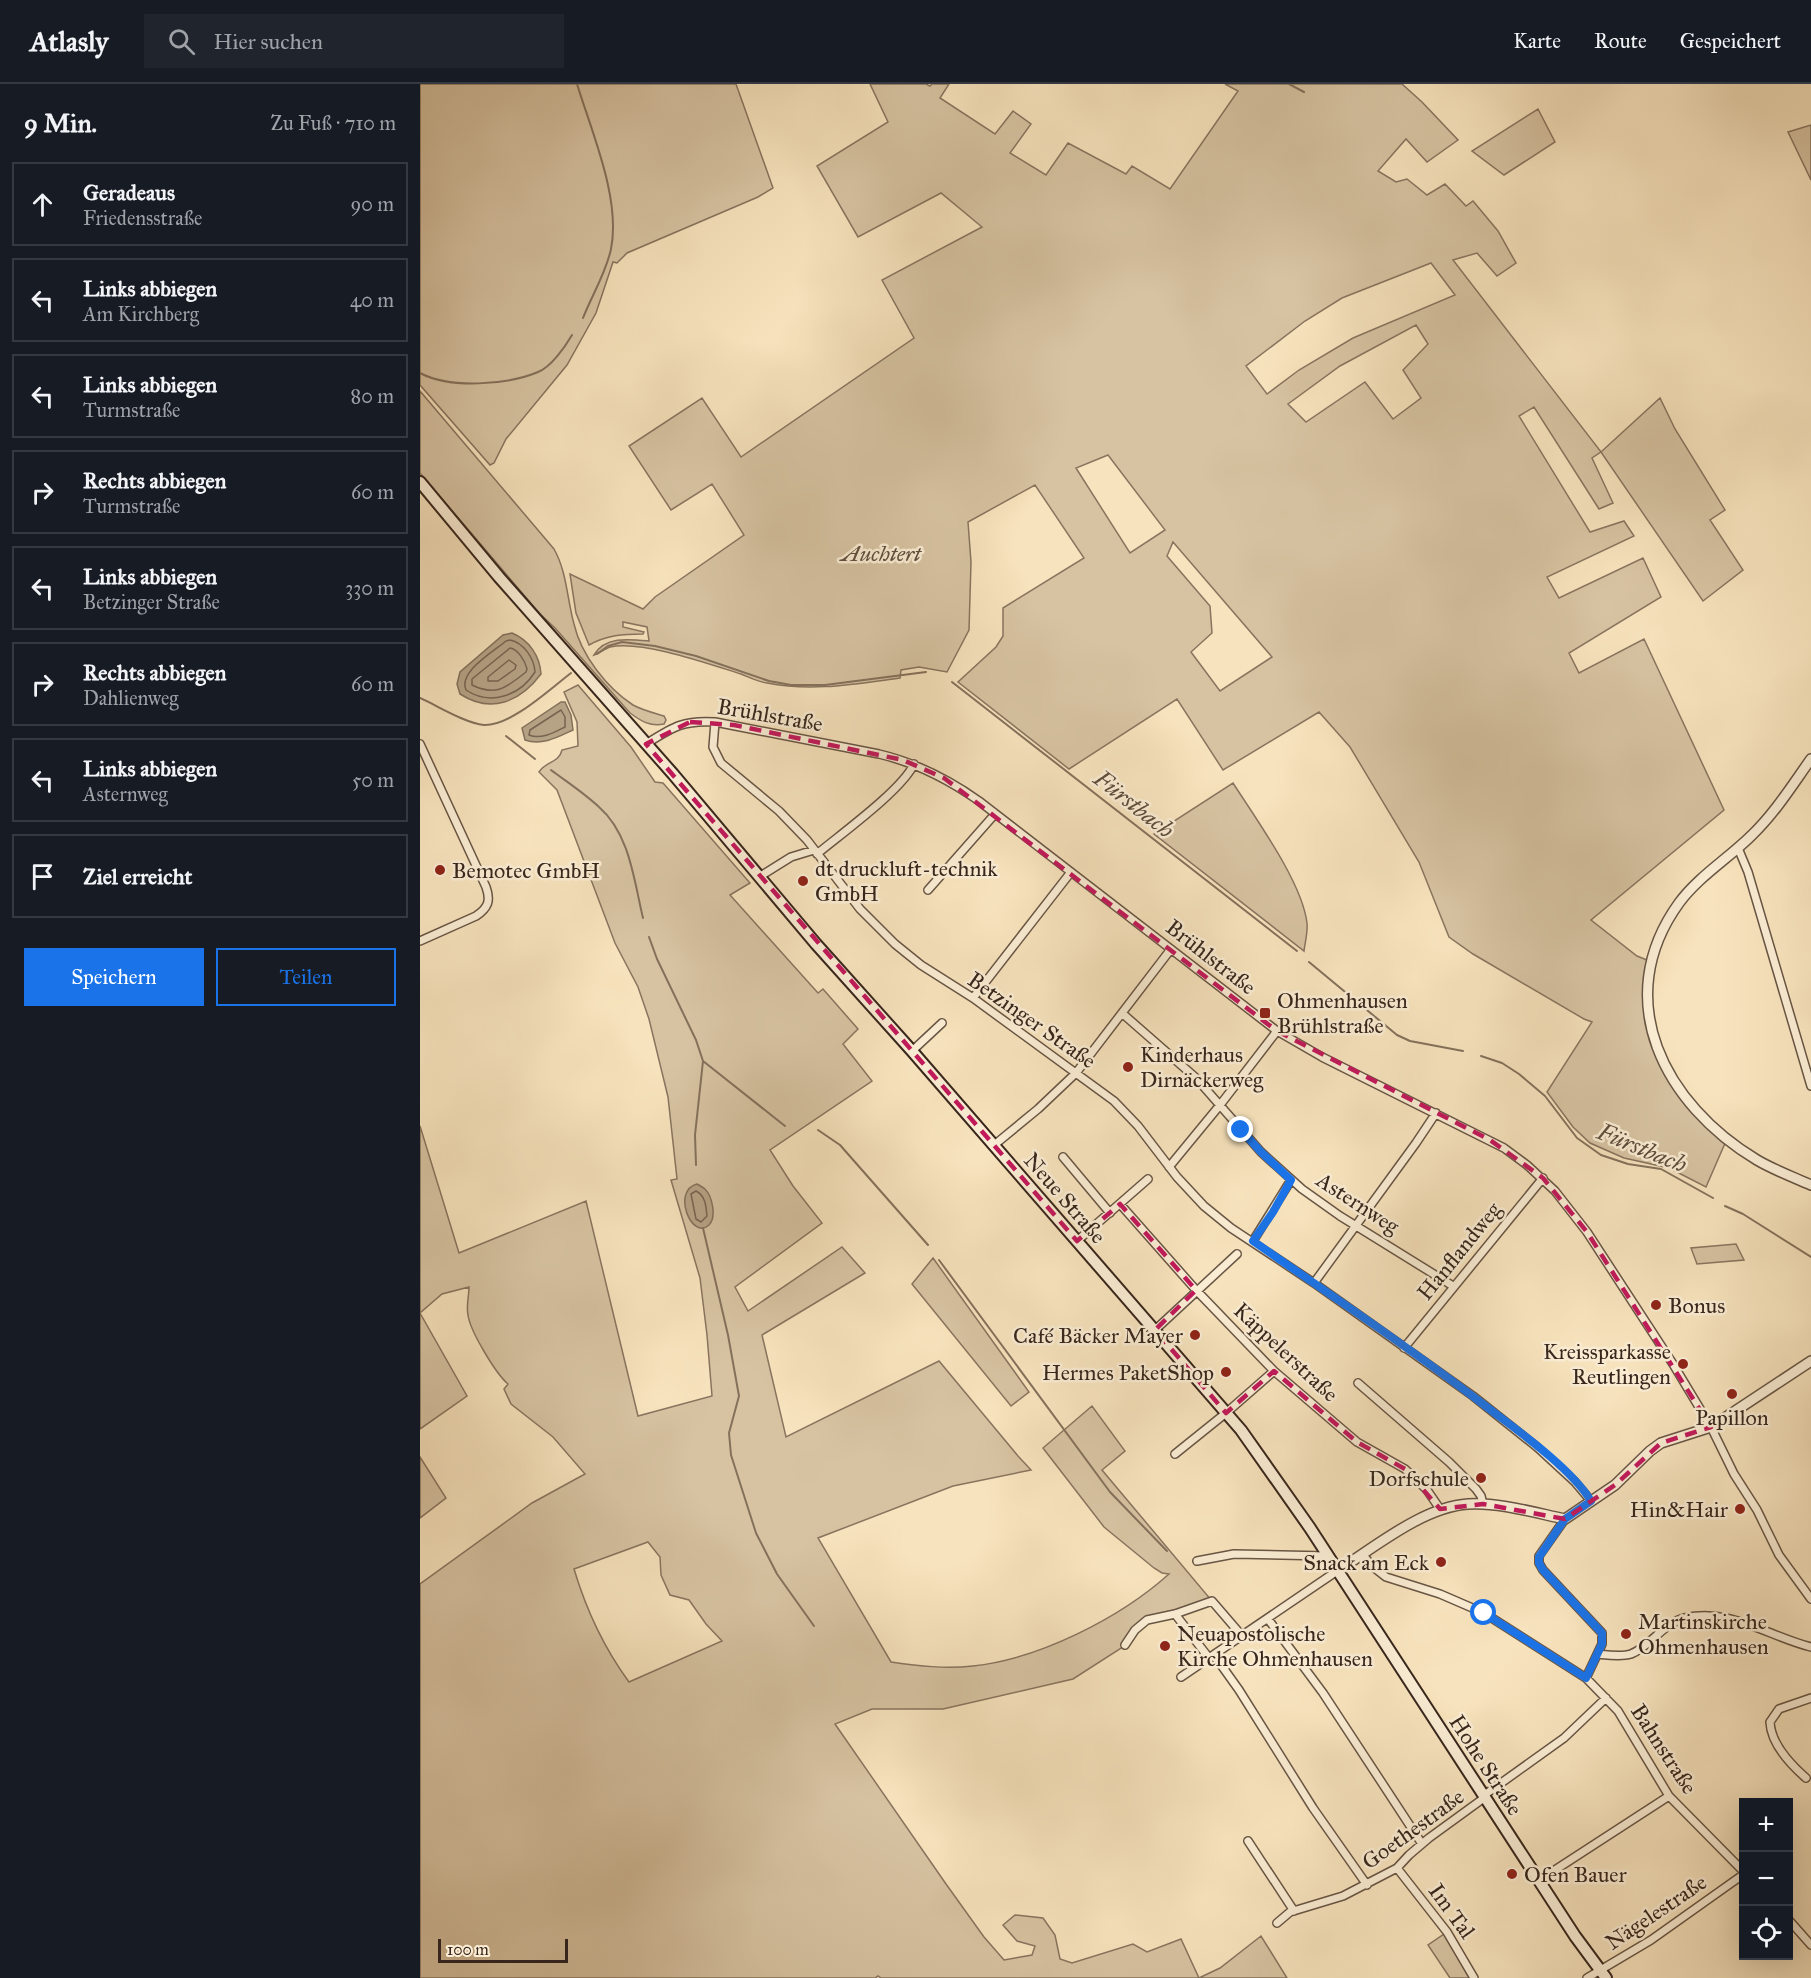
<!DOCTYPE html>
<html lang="de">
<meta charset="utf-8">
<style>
:root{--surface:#171b24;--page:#20242c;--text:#f1f3f6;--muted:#9ea1a6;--line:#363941;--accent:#1a73e8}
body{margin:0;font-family:"IM FELL Great Primer",serif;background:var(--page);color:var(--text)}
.controls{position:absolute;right:18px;bottom:18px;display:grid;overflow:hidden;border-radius:0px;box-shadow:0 6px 24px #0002}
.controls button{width:54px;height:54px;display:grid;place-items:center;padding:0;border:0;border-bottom:2px solid var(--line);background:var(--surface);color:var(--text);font:30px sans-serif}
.scale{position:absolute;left:18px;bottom:15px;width:130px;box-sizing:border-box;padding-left:6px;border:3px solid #38261c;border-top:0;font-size:16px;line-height:21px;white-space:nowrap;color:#38261c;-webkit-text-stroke:4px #faedd4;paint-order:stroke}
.stop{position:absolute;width:18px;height:18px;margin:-14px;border:4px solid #1a73e8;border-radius:50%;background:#fff}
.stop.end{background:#1a73e8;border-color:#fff;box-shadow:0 2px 6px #0008}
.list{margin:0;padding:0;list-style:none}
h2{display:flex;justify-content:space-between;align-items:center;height:78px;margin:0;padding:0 24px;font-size:26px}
h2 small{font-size:20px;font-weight:400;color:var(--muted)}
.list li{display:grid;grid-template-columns:39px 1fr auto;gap:18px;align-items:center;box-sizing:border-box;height:84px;margin:0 12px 12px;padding:0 12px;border:2px solid var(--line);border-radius:0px}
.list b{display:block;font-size:22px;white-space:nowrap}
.list p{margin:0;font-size:20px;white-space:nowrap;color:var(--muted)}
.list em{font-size:20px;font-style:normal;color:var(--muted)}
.actions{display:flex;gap:12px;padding:18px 24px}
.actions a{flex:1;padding:14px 0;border:2px solid var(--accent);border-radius:0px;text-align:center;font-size:21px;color:var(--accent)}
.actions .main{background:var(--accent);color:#fff}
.icon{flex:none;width:33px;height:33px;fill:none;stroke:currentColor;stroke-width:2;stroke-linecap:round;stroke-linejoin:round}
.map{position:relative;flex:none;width:1391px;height:1894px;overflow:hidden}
header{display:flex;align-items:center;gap:36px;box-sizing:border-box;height:84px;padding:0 30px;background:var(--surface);border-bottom:2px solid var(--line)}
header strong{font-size:28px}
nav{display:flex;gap:33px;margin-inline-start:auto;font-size:21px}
.search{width:420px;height:54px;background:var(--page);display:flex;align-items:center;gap:15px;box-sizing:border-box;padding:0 21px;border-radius:0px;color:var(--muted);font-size:22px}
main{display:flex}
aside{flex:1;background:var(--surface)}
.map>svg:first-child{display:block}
.green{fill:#d7c3a2;stroke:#88745f;stroke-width:1.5;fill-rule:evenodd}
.water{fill:#b6a386;stroke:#84715c;stroke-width:1.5}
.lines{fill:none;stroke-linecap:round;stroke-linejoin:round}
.shore{stroke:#776451;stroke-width:1.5}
.stream{stroke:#84715c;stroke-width:2}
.minor-casing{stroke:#685544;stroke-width:10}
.tertiary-casing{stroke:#685544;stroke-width:12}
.secondary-casing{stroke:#38261c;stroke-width:14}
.minor{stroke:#faedd4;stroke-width:7}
.tertiary{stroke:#faedd4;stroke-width:9}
.secondary{stroke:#faedd4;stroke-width:10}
.route{stroke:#1a73e8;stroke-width:8}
.marked{fill:none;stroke:#c2185b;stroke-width:4.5;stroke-dasharray:12 8;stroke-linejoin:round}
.poi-dot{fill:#8f2418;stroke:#faedd4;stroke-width:2}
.labels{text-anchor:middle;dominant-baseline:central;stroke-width:5;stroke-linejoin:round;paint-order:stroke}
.park-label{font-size:22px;font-style:italic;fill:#604d3e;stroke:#faedd4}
.street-label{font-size:22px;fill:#38261c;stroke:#faedd4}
.poi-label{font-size:22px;fill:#38261c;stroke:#faedd4;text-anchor:start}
.water-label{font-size:24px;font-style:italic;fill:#5e4c3c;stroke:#faedd4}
</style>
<header>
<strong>Atlasly</strong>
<div class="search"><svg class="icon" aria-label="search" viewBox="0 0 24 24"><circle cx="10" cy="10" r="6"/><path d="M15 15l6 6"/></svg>Hier suchen</div>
<nav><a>Karte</a><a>Route</a><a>Gespeichert</a></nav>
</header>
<main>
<aside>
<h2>9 Min.<small>Zu Fuß · 710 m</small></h2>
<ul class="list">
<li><svg class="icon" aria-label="ahead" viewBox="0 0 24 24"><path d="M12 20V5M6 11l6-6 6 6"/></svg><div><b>Geradeaus</b><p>Friedensstraße</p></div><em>90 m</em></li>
<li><svg class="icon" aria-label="left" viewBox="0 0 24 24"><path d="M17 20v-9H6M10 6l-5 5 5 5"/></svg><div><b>Links abbiegen</b><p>Am Kirchberg</p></div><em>40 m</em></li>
<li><svg class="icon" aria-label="left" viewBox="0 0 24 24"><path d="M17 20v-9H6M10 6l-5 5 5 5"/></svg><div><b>Links abbiegen</b><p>Turmstraße</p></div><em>80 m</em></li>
<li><svg class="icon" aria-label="right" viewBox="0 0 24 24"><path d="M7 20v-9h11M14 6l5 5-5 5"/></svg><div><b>Rechts abbiegen</b><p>Turmstraße</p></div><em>60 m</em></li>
<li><svg class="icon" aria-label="left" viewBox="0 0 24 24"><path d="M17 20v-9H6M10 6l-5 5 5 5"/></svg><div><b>Links abbiegen</b><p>Betzinger Straße</p></div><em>330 m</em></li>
<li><svg class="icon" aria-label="right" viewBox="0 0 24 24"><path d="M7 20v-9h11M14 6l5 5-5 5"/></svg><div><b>Rechts abbiegen</b><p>Dahlienweg</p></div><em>60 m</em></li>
<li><svg class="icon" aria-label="left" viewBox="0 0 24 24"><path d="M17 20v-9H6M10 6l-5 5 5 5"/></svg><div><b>Links abbiegen</b><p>Asternweg</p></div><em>50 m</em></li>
<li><svg class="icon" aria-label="arrive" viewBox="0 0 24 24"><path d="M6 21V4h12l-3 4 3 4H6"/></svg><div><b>Ziel erreicht</b></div></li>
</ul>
<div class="actions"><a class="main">Speichern</a><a>Teilen</a></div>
</aside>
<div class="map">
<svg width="1391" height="1894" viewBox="0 0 1391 1894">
<rect width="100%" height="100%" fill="#f7e3bd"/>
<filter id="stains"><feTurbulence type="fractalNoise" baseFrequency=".00333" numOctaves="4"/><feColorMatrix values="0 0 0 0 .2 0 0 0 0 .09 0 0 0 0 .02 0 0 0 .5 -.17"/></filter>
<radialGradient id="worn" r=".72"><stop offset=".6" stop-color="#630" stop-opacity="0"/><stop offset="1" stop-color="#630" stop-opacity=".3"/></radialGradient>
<!-- green -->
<path class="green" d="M 0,0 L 316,0 L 353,104 L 338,113 L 207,169 L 197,179 L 193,178 L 176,229 L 147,281 L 86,355 L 74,379 L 70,381 L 0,301 Z
M 450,0 L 506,0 L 510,2 L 512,0 L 529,0 L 520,14 L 575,50 L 593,27 L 611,40 L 590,69 L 626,91 L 648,59 L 706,90 L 712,82 L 750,105 L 818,7 L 805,0 L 982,0 L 1002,18 L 1038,56 L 1007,78 L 986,55 L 958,87 L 976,98 L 987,95 L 1007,111 L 1025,100 L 1046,122 L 1053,117 L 1078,147 L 1096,179 L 1077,192 L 1057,169 L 1033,176 L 1181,368 L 1240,314 L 1255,345 L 1305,426 L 1290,436 L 1323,486 L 1283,517 L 1181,368 L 1172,374 L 1193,419 L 1179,425 L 1114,323 L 1099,332 L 1170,448 L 1204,437 L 1214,452 L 1127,493 L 1139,514 L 1223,474 L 1241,513 L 1149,569 L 1159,589 L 1224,555 L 1304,726 L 1171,836 L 1217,872 L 1227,876 C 1212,957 1247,1007 1306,1057 L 1286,1103 L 1249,1084 L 1204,1074 L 1170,1059 L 1153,1043 L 1127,1008 L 1172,938 L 1164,935 L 1053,870 L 1029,853 L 999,778 L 930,663 L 899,628 L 803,686 L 757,615 L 649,685 L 538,598 L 576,563 L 583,552 L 583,524 L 664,474 L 615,401 L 548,438 L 551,478 L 549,546 L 527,588 L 499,583 L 481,586 L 480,594 C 435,600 392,608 347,599 C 338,598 329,593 321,590 C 289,580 222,556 190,563 C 185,565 179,569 174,571 C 185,552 209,555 229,557 L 227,543 L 203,538 L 203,543 L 224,548 L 223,550 C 203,550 187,551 169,561 L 156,529 L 150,490 L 223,525 L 235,513 L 324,451 L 292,400 L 251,426 L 209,362 L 282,314 L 321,373 L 494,254 L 462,196 L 562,143 L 521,109 L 438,153 L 397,82 L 468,38 ZM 1011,179 L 1035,211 L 933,254 L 879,286 L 847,310 L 826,282 L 885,237 L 922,214 ZM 996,241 L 1008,260 L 983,286 L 1001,314 L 973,335 L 945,298 L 886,338 L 868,320 L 920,282 ZM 688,371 L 745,446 L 710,469 L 656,384 ZM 753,458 L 852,573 L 800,607 L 771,568 L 792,549 L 790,522 L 747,472 Z
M 1118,25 L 1135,58 L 1084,91 L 1052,67 Z
M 1391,41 L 1391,96 L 1368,48 Z
M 0,307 L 134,465 C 147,488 147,515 154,540 C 161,571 187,604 213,621 C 222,626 234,629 244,632 L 246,636 L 244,640 C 230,643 221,637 210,629 L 135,544 L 120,530 L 0,389 Z
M 158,601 L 211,663 L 235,698 L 243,699 L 330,799 L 310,811 L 398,909 L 403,905 L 438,945 L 423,960 L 452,997 L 350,1066 L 373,1102 L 402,1139 L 315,1203 L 328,1227 L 422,1163 L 445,1189 L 342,1251 L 366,1353 L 519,1277 L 598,1372 L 611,1386 L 533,1402 L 398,1454 L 471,1578 C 499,1582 525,1585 553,1582 C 619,1575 700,1534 749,1490 L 742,1489 L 734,1484 L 684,1443 L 623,1364 L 672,1322 L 705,1367 L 682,1386 L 792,1517 L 727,1536 L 703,1563 L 653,1595 L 523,1625 L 452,1625 L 415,1640 L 526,1800 L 564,1853 L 584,1876 L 612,1871 L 615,1862 L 597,1857 L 583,1841 L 595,1831 L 623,1834 L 635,1851 L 640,1875 L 652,1879 L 713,1860 L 727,1868 L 761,1855 L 779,1894 L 800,1884 L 841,1852 L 867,1894 L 461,1894 L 458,1892 L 455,1894 L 0,1894 L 0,1500 L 112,1419 L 165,1390 L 133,1353 L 91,1320 L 84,1305 L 88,1300 C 76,1290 50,1247 48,1231 C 46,1222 49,1212 49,1203 L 22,1210 L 0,1229 L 47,1312 L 0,1345 L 0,1042 L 39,1169 L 166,1117 L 218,1332 L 292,1312 L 287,1251 L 280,1194 L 251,1096 L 257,1095 L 248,1013 L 229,935 L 218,903 L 195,859 L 137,706 L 119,688 C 126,677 139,679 142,666 L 158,662 L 157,638 L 144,608 ZM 228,1458 L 240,1473 L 241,1491 L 250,1511 L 269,1516 L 286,1540 L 302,1557 L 209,1598 C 184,1564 166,1525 154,1485 Z
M 813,699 C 836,735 882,798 887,839 C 888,848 885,858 884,867 L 734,750 Z
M 1316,1160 L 1324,1176 L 1277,1180 L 1271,1164 Z
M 513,1174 L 609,1308 L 591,1322 L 492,1200 Z
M 0,1373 L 26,1414 L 0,1434 Z
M 1027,1848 L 1054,1894 L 1030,1894 L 1008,1861 Z"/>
<!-- water -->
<path class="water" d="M 92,549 C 109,556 120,572 121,590 C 100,618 71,630 40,610 L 37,600 L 40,588 L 83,551 Z
M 141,618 L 145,618 L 151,631 L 153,646 C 138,653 122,662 105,656 L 102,644 Z
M 277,1100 C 277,1100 284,1104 285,1105 C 292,1112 297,1133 289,1141 C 272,1157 251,1107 277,1100 Z"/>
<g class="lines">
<!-- shore -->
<path class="shore" d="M 90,556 C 104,559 114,574 115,588 C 100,612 70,622 46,606 C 38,588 73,568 86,557 Z
M 90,564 C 98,565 105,577 107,585 L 106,588 C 87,603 76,613 52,601 L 52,595 Z
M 89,576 L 96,581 L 95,585 L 78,597 L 68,597 L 68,593 Z
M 141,626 L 145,633 L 145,643 C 135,648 121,656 109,651 L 110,646 Z
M 276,1107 C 286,1112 286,1123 287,1132 L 281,1138 L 276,1135 L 271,1110 Z"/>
<!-- stream -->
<path class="stream" d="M 157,0 C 172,49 201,115 191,165 C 186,189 172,211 163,234
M 869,0 L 884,8
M 0,289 C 30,305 87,301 118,288 C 131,283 145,263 152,251
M 177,570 L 188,562 L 202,558 L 235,562 L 276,572 L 349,597 L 371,601 L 405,601 L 506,588
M 532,598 L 877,867
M 0,614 C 18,622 45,639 64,641 C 91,642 130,605 151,589
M 86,652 L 115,675
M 131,686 C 147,698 164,709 179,723 C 210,750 214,797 223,834
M 229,853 L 237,875 L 276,956 L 283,977 L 275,1051 L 276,1081
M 889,878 L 977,951 L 990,957 L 1043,967
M 1061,972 L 1082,979 L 1099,990 L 1125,1012 L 1157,1054 L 1181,1071 L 1208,1080 L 1241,1085 L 1293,1114
M 283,977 L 365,1042
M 398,1046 L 420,1061 L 508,1161
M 1305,1122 L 1323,1130 L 1391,1173
M 283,1144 L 308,1251 L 319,1312 L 309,1349 L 311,1371 L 336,1449 L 357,1490 L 394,1542
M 519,1176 L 690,1408 L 747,1467"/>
<defs>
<path id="minor" d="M 295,638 L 293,663 L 301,679 L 359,727 L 387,756 L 440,825 L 475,860 L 501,881 L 553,914 L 694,1017 L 718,1042 L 757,1093 L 784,1122 L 811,1144 L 894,1199 L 1053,1312 L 1117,1363 L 1155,1398 L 1171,1417
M 0,660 L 66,803 C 71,817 68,824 56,832 L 0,857
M 226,660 C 253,643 263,636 295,638 L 459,670 C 497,679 528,695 559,717 L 857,947 L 902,973 L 1084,1064 L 1107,1081 L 1135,1107 L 1167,1148 L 1253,1280 L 1291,1343 L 1314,1390 L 1337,1426 L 1359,1471 L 1391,1515
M 1318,764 L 1328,788 L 1391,1002
M 397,770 C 421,750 482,706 494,680
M 339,793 L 371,773 L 394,766
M 508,806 L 575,730
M 553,914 L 651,788
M 703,930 L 776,994 L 841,1068 L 882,1105 L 920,1132 L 1033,1202
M 492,967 L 522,939
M 573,1062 L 618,1025 L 656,989 L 751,865
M 643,1073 L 690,1129
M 749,1083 L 800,1021 L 857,947
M 700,1120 L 776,1206 L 854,1287 L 937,1358 L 985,1385 L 1007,1406 L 1020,1425
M 657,1157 L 728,1095
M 833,1157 L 871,1096
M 894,1199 L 996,1059 L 1016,1029
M 735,1246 L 817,1170
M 984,1264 L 1123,1094
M 938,1299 L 1029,1378 L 1056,1405 L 1061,1412 L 1063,1420
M 755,1370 L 806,1329 L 854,1287
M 1145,1435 L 1119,1472 L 1119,1479 L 1123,1486 L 1182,1549 L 1182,1560 L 1166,1594
M 943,1471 L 952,1482 L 966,1493 L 1020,1510 L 1064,1529 L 1166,1594 L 1198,1627 L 1249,1712 L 1324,1788
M 777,1477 L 814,1470 L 907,1472
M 755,1530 L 789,1574
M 848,1535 L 903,1609 L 1002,1760
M 705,1561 L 715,1546 L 727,1536 L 755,1530 L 792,1517 L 823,1553
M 1178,1570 C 1188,1571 1201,1573 1211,1570 C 1231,1562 1243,1539 1265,1534 C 1309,1523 1350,1553 1391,1563
M 794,1571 L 819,1606 L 893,1724 L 947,1801
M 761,1593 L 917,1487
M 1386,1694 C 1370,1680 1351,1660 1350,1638 L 1359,1625 L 1391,1614
M 1063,1712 L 1144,1654 L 1186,1614
M 828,1757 L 874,1827
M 977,1784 L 1027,1848 L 1054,1894
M 1118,1797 L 1249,1712
M 1368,1835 L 1391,1861
M 857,1839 L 870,1828 L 923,1812 L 977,1784 L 989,1771 L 1009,1754 L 1064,1714
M 1167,1894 L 1231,1856 L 1324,1790"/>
<path id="tertiary" d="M 1391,675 C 1373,700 1355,729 1332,751 C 1309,774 1279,792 1259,819 C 1189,916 1245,1021 1337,1076 C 1354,1086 1373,1093 1391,1101
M 917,1487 C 955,1463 1003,1423 1048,1420 C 1078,1418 1116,1429 1145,1435 L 1195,1401 L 1230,1367 L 1241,1359 L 1291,1343 L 1391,1277"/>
<path id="secondary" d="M 0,398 L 79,493 L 253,690 L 396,860 L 492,967 L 821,1346 L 890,1444 L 1155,1852 L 1186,1894"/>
</defs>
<!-- minor casing -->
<use href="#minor" class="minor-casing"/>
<!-- tertiary casing -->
<use href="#tertiary" class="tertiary-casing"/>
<!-- secondary casing -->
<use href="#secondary" class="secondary-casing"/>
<!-- minor -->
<use href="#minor" class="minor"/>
<!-- tertiary -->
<use href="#tertiary" class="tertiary"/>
<!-- secondary -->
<use href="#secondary" class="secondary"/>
</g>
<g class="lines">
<!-- route -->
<path class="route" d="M 821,1046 L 841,1068 L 871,1096 L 853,1128 L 833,1157 C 915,1214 997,1269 1076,1330 C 1104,1351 1153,1387 1171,1417 L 1145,1435 L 1119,1473 L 1119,1479 L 1123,1486 L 1182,1549 L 1182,1560 L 1166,1594 L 1064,1529"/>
</g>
<!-- marked area -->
<path class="marked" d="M 270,638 L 314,641 L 483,676 L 524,694 L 857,947 L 1070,1056 L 1123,1094 L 1167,1148 L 1291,1343 L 1241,1359 L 1195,1401 L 1145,1435 L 1063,1420 L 1020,1425 L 985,1385 L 937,1358 L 854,1287 L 806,1329 L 735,1246 L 776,1206 L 700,1120 L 657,1157 L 226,660 Z"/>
<!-- markers -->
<g class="poi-dot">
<circle cx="20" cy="786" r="6"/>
<circle cx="383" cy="797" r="6"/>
<rect x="839" y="923" width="12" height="12" rx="3"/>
<circle cx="708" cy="983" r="6"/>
<circle cx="1236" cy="1221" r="6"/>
<circle cx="775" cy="1251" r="6"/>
<circle cx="1263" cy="1280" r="6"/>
<circle cx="806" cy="1288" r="6"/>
<circle cx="1312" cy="1310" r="6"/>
<circle cx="1061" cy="1394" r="6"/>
<circle cx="1320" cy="1425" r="6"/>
<circle cx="1021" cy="1478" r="6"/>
<circle cx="1206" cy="1550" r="6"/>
<circle cx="745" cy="1562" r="6"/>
<circle cx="1092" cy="1790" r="6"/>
</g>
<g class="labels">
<!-- park labels -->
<g class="park-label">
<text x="461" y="469">Auchtert</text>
</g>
<!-- street labels -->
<g class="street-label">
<text transform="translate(350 631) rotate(10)">Brühlstraße</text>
<text transform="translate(791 873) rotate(38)">Brühlstraße</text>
<text transform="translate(612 936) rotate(35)">Betzinger Straße</text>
<text transform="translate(645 1114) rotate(49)">Neue Straße</text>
<text transform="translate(938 1119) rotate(33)">Asternweg</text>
<text transform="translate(1039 1167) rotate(-51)">Hanflandweg</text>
<text transform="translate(866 1268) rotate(43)">Käppelerstraße</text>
<text transform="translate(1244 1665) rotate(57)">Bahnstraße</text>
<text transform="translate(1066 1681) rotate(57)">Hohe Straße</text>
<text transform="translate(993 1745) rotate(-36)">Goethestraße</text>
<text transform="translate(1032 1827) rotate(54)">Im Tal</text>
<text transform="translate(1236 1828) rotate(-34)">Nägelestraße</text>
</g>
<!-- poi labels -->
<g class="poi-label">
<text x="395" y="784">dt druckluft-technik<tspan x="395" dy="25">GmbH</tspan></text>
<text x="32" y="786">Bemotec GmbH</text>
<text x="857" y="916">Ohmenhausen<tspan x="857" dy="25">Brühlstraße</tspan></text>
<text x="720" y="970">Kinderhaus<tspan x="720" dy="25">Dirnäckerweg</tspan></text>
<text x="1248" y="1221">Bonus</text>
<text x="763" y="1251" text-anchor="end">Café Bäcker Mayer</text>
<text x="1251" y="1267" text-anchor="end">Kreissparkasse<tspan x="1251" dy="25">Reutlingen</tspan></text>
<text x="794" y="1288" text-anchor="end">Hermes PaketShop</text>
<text x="1312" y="1333" text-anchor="middle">Papillon</text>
<text x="1049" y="1394" text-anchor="end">Dorfschule</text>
<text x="1308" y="1425" text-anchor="end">Hin&amp;Hair</text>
<text x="1009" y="1478" text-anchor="end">Snack am Eck</text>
<text x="1218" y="1537">Martinskirche<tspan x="1218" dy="25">Ohmenhausen</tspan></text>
<text x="757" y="1549">Neuapostolische<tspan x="757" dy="25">Kirche Ohmenhausen</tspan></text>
<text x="1104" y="1790">Ofen Bauer</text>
</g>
<!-- water labels -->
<g class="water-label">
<text transform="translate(714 720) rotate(38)">Fürstbach</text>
<text transform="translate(1222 1064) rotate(22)">Fürstbach</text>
</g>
</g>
<rect width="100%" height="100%" filter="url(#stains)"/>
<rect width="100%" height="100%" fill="url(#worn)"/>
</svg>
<div class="controls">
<button>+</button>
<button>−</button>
<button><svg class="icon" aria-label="locate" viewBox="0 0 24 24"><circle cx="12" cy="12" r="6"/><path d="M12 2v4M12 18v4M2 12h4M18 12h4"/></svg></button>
</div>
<div class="scale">100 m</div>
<div class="stop" style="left:1064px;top:1529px"></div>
<div class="stop end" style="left:821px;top:1046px"></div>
</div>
</main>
